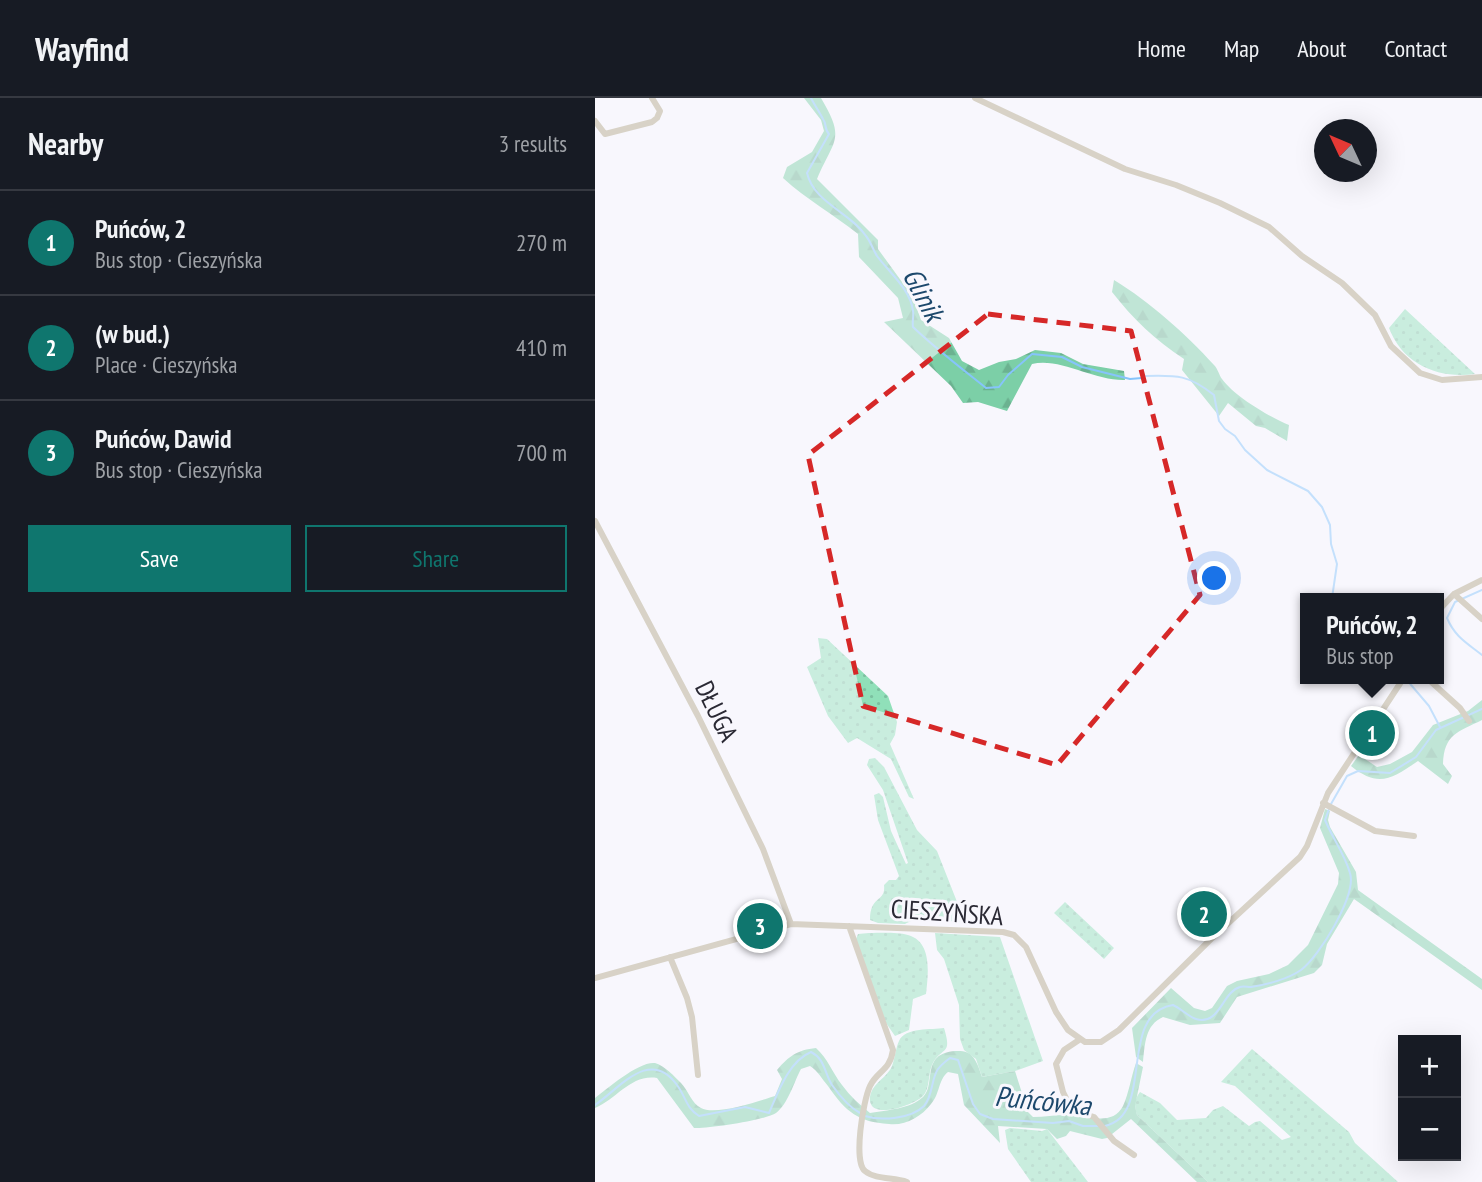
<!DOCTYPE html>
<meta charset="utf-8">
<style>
:root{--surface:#171b24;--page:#242831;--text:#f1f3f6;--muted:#9ea1a6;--line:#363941;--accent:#0f766e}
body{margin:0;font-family:"PT Sans Narrow",sans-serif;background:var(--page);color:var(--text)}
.controls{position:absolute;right:21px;bottom:21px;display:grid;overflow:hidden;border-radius:0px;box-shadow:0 7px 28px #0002}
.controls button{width:63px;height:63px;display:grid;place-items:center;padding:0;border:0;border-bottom:2px solid var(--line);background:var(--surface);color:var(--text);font:35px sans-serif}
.compass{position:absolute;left:719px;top:21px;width:63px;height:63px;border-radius:50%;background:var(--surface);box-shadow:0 7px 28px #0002;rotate:314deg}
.you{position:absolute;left:620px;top:481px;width:24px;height:24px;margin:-18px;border:5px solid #fff;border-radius:50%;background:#1a73e8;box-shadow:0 0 0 10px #1a73e833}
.badge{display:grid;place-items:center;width:46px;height:46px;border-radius:50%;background:var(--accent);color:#fff;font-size:23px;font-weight:700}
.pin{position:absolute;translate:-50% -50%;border:4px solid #fff;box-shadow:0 2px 7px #0006}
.popup{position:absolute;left:705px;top:495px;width:144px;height:91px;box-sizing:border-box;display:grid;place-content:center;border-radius:0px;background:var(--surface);filter:drop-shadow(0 2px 5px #0005);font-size:23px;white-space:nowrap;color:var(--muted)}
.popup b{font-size:26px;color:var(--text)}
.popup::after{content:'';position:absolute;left:50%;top:100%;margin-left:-14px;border:14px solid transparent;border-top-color:var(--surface)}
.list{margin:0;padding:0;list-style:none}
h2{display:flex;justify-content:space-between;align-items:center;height:91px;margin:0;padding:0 28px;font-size:30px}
h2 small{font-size:23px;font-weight:400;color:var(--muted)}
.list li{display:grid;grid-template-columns:46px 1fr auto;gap:21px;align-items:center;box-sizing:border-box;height:105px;padding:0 28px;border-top:2px solid var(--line)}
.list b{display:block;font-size:26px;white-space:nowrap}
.list p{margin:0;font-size:23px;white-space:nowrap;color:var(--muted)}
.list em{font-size:23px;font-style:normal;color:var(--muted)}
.actions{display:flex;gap:14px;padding:21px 28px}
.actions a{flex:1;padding:16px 0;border:2px solid var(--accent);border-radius:0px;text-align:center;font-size:24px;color:var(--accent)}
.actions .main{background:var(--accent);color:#fff}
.map{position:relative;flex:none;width:887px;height:1084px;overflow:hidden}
header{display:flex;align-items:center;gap:42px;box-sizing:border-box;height:98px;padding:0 35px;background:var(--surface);border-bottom:2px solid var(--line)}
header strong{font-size:33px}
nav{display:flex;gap:38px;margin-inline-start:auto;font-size:24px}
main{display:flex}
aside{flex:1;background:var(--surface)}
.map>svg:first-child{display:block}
.grass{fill:url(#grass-dots)}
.forest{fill:url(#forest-firs)}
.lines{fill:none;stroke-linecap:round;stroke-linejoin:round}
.stream{stroke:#86c4fb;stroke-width:2}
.minor{stroke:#b1a585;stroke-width:6}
.marked{fill:none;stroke:#d62828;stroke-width:5;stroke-dasharray:14 9;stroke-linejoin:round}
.labels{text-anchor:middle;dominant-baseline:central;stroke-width:6;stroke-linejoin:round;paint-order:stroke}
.street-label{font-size:26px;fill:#2a2934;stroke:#f8f7fd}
.water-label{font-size:28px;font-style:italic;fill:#1c486c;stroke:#f8f7fd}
</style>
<header>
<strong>Wayfind</strong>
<nav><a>Home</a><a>Map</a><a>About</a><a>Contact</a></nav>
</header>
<main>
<aside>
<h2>Nearby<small>3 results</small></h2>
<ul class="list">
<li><span class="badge">1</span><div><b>Puńców, 2</b><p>Bus stop · Cieszyńska</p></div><em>270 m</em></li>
<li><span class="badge">2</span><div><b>(w bud.)</b><p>Place · Cieszyńska</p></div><em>410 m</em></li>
<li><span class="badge">3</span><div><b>Puńców, Dawid</b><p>Bus stop · Cieszyńska</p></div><em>700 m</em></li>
</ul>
<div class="actions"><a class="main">Save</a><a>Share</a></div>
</aside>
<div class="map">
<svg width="887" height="1084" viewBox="0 0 887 1084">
<defs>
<pattern id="grass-dots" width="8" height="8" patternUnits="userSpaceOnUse" patternTransform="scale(1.75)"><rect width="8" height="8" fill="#90e0b9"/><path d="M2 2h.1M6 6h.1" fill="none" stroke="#7cc0a0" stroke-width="1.8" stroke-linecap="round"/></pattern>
<pattern id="forest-firs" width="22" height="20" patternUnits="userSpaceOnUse" patternTransform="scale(1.75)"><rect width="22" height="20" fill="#7ccfa7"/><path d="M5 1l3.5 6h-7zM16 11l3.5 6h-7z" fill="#6bb290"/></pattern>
</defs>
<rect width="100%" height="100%" fill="#f8f7fd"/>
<!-- grass -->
<path class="grass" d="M 810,211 L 880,276 C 844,281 808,267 794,230 Z
M 223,540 L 232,541 L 293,598 L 302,624 L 300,637 L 295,646 L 319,701 L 314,699 L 296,661 L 262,640 L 253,645 L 233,618 L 212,569 L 226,560 Z
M 280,660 L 289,669 L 322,732 L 342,753 L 368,819 L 364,824 C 348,823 324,818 310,826 L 283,825 L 275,822 C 275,796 291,805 289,787 L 294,782 L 301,782 L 304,778 L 283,722 L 279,697 L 284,695 L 288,699 L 296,733 L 311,766 L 313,765 L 288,692 L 272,667 L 274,661 Z
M 470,804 L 519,850 L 509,861 L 459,815 Z
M 274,835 C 286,835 302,834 313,837 C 338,844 333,877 331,896 L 318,901 L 314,932 L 300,938 L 291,925 L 261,841 L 263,836 Z
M 340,835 L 405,839 L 448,963 L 420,973 L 387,979 L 381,961 L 369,952 L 365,941 L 364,907 L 349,861 L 342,852 Z
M 349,930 C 358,959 346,948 337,967 C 333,976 335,991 328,998 C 320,1007 272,1024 275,999 C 277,985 292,980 297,968 C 300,960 301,949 304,943 C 310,929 337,932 349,930 Z
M 657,951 L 754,1034 L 760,1045 L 803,1084 L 613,1084 L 542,1017 C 539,1007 539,1002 545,994 L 565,1005 L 582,1022 L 611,1020 L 618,1012 L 628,1008 L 654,1028 L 660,1024 L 665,1023 L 687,1042 L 696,1039 L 640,988 L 626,984 Z
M 415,1030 L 447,1033 L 452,1031 L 493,1084 L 436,1084 L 413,1051 L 410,1032 Z"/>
<!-- forest -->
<path class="forest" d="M 209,0 L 226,0 C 251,42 239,41 222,81 L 283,142 L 283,151 L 318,199 L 326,222 L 354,240 L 367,263 L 384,272 L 404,264 L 421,261 L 440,252 L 466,255 L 488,266 L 529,273 L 530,282 C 499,283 465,259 437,266 L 412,313 L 383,304 L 368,305 L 356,288 L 289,224 L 308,220 L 303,200 L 264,159 L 263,136 C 238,116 212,102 188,80 L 192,69 L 217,54 L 229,33 L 226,22 Z
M 519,182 C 555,204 591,236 619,267 C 623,271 624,277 627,281 C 640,299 675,319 694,327 L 692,343 L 670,330 L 661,328 L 633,305 L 624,318 L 587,272 L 589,261 C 560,242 538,221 517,194 Z
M 887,602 L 887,622 C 863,634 849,636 848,666 L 857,678 L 853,686 L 823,663 C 797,681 783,690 756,668 L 764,657 L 782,669 L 795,666 L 817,654 L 838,627 L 873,613 Z
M 730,711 L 735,713 L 733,722 L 735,729 L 761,774 L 763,792 L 887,881 L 887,892 L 759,801 L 732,846 L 727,867 L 719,875 L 642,899 L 625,925 L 595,927 L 568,919 C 550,927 550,946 548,964 L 541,959 L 537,930 L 576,890 L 599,910 L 610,913 L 617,910 L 632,888 L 642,883 L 674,876 L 693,867 L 713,847 L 743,786 L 744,775 L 725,730 Z
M 221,950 C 233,961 237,974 247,987 C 255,998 265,1007 275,1015 C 292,1012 315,1011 328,999 C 342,986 324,953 364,953 C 379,952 383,967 387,979 L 420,973 L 433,1014 L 438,1019 C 449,1019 460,1017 471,1017 C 489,1016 517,1030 528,1008 C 534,995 536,979 541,965 L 548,969 L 540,1008 L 542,1017 L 613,1084 L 602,1084 L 536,1021 L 512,1040 L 507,1041 L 475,1033 L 471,1038 L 462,1041 L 452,1031 L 403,1028 L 405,1045 L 369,1007 L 363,976 L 353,974 C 343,982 345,996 336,1006 C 326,1019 310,1028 294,1026 C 263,1024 251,1014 233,988 C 227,981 223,973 215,968 L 206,971 C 199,984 193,1006 181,1015 C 171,1022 113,1031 99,1030 L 62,980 C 36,976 22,1001 0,1010 L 0,1000 C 13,990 44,963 60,965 C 69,967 80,979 86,985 C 93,992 97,1006 106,1010 C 120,1018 164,1003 180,998 L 187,981 L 182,972 C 194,958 202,952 221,950 Z"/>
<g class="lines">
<!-- stream -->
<path class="stream" d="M 216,0 C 220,8 224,13 228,21 C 232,26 229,31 234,36 L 212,75 C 219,105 255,114 271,138 C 276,144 278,152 282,158 C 293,173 316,192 318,213 C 319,218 317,223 318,229 C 341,251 366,270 391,290 L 404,289 L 413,277 L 437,256 L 467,259 L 487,269 L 535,281 L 547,280
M 551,278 C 582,277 594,277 619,297 L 624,323 L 630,331 L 640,338 L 650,352 L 672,372 L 713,393 L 727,409 L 735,427 L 736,446 L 742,466 L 737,500
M 887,492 L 860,504 L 852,520 C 860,539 872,545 887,557
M 811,581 L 834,608 L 845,629
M 736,706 L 752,678 L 763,673 L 795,675 L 821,659 L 841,632 L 887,611
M 0,1007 C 25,990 55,949 82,987 C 91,999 91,1010 104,1018 L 150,1009 L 174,1015 C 183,994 194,963 216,954 C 230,961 229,974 237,987 C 244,997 254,1009 265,1015
M 270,1018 C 286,1023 316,1021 329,1008 C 338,998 336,981 343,971 C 346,967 351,963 355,960 L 363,962 L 378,1006 L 385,1016 L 398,1021 L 458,1025 L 474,1023 L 488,1028 L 504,1028
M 510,1028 C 561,1017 521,916 578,907 C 585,910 594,919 601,921 C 625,928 627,894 645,889 C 648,888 652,889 656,889 C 671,887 693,881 706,872 C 724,859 762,797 755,775 C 750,757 737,739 730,722 L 734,711"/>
<!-- minor -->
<path class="minor" d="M 380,0 L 530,71 L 581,87 L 625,105 L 674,129 L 707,158 L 747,185 L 780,217 L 796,248 L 825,275 L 847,282 L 887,279
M 0,23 L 10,36 L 57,24 L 62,20 L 65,13 L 57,0
M 0,423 L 103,618 L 168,751 L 196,826
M 859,496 L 887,521
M 844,512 L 859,496 L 887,482
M 833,581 L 865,610 L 874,623
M 728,705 L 780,733 L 819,738
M 254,828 L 298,952 C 295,973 282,973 275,988 C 268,1003 258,1064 270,1073 C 281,1082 299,1079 312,1084
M 75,859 L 92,900 L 97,919 L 103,977
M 0,880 L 196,826 L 408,834 L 419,837 L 431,849 L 461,914 L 473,932 L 490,944 L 506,944 L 524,932 L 616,841 L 705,759 L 712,748 L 733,695 L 808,581
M 484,942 L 469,952 L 461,966 L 468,994 L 474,1006 L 480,1013 L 499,1019 L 519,1043 L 539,1057"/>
</g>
<!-- marked area -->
<path d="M0 0H887V1084H0ZM 393,216 L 536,233 L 605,497 L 462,667 L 268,608 L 213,357 Z" fill="#f8f7fd" fill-opacity=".55" fill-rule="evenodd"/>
<path class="marked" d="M 393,216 L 536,233 L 605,497 L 462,667 L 268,608 L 213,357 Z"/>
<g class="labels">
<!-- street labels -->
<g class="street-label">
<text transform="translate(122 613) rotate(64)">DŁUGA</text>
<text transform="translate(352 814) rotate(4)">CIESZYŃSKA</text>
</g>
<!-- water labels -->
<g class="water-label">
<text transform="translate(329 196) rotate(62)">Glinik</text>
<text transform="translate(448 1002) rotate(6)">Puńcówka</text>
</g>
</g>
</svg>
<div class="controls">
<button>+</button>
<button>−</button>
</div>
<svg class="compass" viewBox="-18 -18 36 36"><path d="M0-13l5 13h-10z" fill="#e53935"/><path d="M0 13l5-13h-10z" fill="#9ea1a6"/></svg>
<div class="you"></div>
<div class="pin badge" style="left:777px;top:635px">1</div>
<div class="popup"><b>Puńców, 2</b>Bus stop</div>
<div class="pin badge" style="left:609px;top:816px">2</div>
<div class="pin badge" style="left:165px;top:828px">3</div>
</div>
</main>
